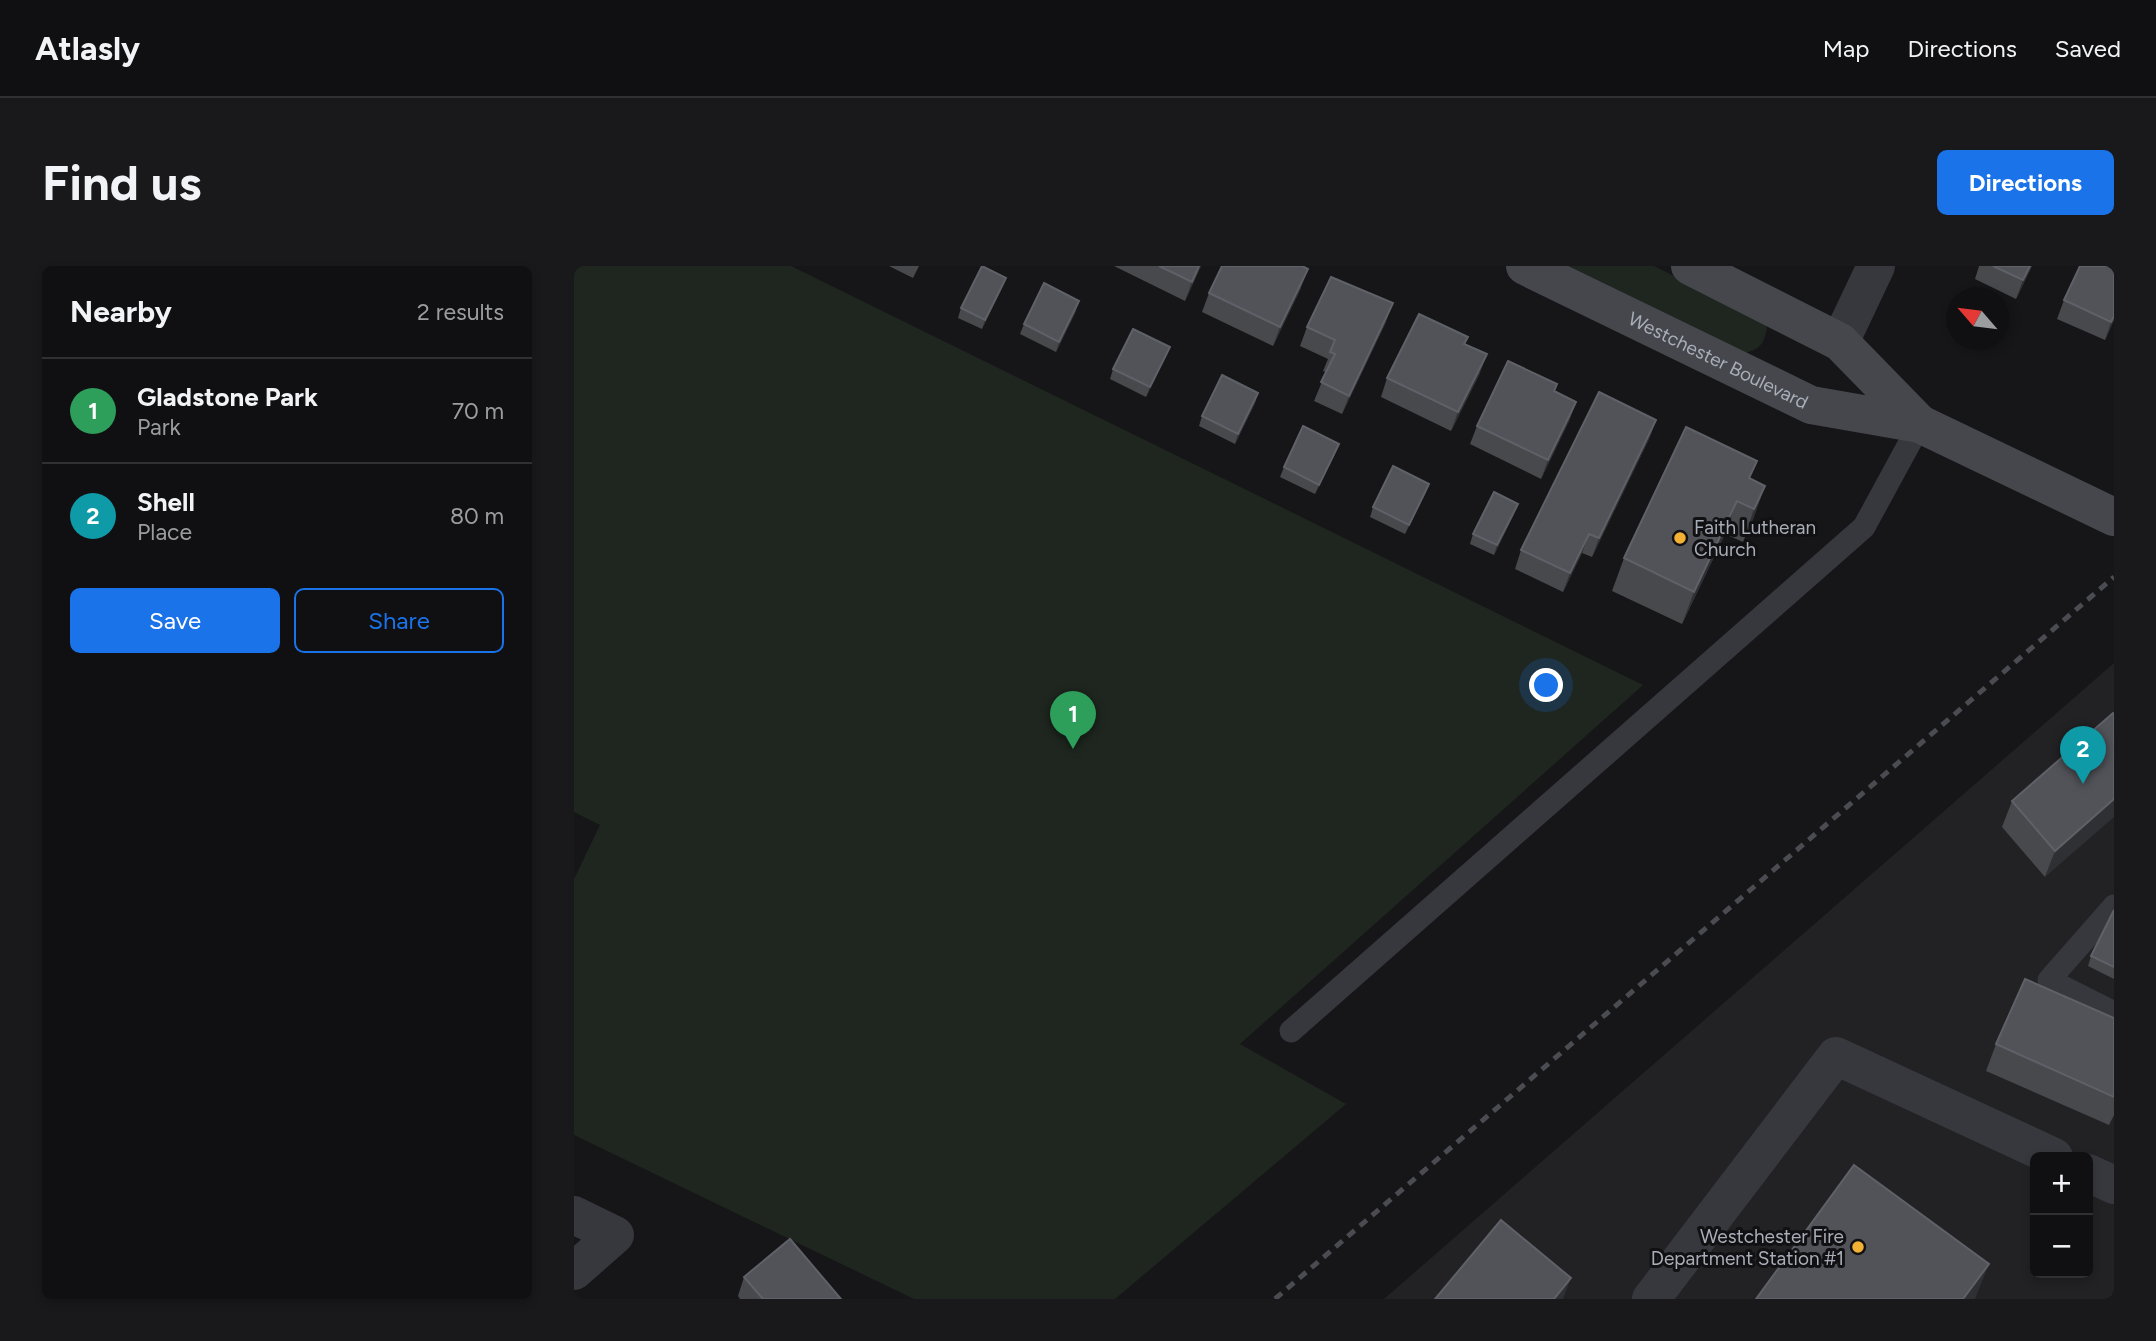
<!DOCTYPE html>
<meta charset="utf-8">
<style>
:root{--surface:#101012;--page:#19191b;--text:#f1f3f6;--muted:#9c9d9f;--line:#303032;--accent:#1a73e8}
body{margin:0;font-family:Figtree,sans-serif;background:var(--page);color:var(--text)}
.controls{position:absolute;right:21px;bottom:21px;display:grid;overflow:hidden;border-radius:10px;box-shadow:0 4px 10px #0003}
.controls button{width:63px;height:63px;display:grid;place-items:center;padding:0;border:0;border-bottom:2px solid var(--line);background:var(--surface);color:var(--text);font:35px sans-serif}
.compass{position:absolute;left:1372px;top:21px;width:63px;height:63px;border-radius:50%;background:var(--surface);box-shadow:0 4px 10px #0003;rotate:298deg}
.you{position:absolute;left:973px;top:420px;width:24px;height:24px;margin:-18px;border:5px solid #fff;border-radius:50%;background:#1a73e8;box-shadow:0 0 0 10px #1a73e833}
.badge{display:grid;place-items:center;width:46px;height:46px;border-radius:50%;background:var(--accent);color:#fff;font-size:23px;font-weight:700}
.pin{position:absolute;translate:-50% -58px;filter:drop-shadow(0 2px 4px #0008)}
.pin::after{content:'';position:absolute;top:37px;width:24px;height:21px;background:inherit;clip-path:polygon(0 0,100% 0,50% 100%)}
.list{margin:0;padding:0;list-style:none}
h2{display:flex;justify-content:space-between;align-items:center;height:91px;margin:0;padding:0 28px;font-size:30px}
h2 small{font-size:23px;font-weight:400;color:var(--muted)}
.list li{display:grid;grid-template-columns:46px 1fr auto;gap:21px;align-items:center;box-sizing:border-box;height:105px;padding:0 28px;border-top:2px solid var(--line)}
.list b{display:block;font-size:26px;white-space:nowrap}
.list p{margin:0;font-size:23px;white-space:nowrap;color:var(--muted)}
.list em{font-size:23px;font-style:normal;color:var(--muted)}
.actions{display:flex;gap:14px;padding:21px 28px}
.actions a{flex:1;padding:16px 0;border:2px solid var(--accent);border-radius:10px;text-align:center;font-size:24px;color:var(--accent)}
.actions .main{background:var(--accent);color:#fff}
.map{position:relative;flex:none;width:1540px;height:1033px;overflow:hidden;border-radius:10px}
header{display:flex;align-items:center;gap:42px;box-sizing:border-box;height:98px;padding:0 35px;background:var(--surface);border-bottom:2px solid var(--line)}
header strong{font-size:33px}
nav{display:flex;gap:38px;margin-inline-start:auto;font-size:24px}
.intro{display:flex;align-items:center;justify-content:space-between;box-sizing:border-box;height:168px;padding:0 42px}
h1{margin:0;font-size:49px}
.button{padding:18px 32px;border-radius:10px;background:var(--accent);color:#fff;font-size:24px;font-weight:700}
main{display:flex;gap:42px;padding:0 42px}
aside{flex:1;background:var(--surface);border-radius:10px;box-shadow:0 4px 10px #0003}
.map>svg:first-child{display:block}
.built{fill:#222225;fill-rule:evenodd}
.green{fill:#1e261f}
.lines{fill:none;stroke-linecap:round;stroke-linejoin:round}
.lane{stroke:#37383d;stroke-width:23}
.street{stroke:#37383d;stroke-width:38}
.secondary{stroke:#45474d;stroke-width:38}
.rail{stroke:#4a4c52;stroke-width:5;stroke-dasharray:9 7;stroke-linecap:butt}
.wall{fill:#47494d}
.shaded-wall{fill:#2f3033}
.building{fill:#525359;stroke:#5f6168;stroke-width:2}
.poi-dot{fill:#f2b134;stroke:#111113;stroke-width:2.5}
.labels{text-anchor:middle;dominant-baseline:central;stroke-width:6;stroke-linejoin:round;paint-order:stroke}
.street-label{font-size:19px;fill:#a8adb8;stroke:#111113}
.poi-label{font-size:19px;fill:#a8adb8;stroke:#111113;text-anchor:start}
</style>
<header>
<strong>Atlasly</strong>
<nav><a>Map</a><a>Directions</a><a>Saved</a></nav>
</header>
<div class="intro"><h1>Find us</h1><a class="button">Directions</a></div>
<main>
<aside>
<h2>Nearby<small>2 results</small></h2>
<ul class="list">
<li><span class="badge" style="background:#2e9e5b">1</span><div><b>Gladstone Park</b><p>Park</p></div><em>70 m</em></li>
<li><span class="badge" style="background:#0f9aa8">2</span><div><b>Shell</b><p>Place</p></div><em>80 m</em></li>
</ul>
<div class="actions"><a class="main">Save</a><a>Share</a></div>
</aside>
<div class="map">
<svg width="1540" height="1033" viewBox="0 0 1540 1033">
<rect width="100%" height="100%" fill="#161618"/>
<!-- built -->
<path class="built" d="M 1540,397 L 1540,1033 L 810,1033 ZM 1461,891 L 1514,891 L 1514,1007 L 1461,1007 Z"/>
<!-- green -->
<path class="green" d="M 0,0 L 217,0 L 1069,419 L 666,778 L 772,838 L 541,1033 L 340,1033 L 0,869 L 0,613 L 26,559 L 0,546 Z
M 995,0 L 1080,0 L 1185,52 L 1193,61 C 1191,76 1187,83 1171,87 Z"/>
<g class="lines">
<!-- lane -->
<path class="lane" d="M 1540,640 L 1475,714 L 1540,747
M 717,765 L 1290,261 L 1346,158"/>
<!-- street -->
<path class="street" d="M 1266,76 L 1302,0
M 1514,907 L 1540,919
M 0,949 L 41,969 L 0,1005
M 1077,1033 L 1262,790 L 1480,891"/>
<!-- secondary -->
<g class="secondary">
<path id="s1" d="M 951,0 L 1237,139 L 1346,158 L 1540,251"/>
<path d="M 1116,0 L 1266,76 L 1346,158"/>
</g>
<!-- rail -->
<path class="rail" d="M 701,1033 L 1540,311"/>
</g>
<!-- wall -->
<path class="wall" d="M 315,0 L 345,0 L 339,12 Z
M 540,0 L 627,0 L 611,35 Z
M 1405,0 L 1458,0 L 1442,33 L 1401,13 Z
M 1540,0 L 1540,54 L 1531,74 L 1483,53 L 1490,34 Z
M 432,12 L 428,22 L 408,63 L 384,52 L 387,42 Z
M 727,22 L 699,80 L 628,46 L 635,27 Z
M 502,45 L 482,86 L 446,68 L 450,58 Z
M 812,56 L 768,148 L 740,135 L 752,106 L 749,105 L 754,93 L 726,80 L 733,61 Z
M 894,71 L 891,78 L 906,107 L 877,165 L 807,131 L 813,112 Z
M 592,90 L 572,131 L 536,113 L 539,103 Z
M 980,126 L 1002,136 L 995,155 L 967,213 L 896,178 L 903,160 Z
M 684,127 L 681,137 L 661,178 L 625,160 L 628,150 Z
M 1082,154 L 1075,173 L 1018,291 L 1008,287 L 989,326 L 941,303 L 947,284 Z
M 765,178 L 761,188 L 741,228 L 706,211 L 710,201 Z
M 1177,213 L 1191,220 L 1179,253 L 1169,276 L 1151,268 L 1108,358 L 1038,325 L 1050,292 Z
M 855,218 L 851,228 L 831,268 L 796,251 L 799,241 Z
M 940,248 L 920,289 L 896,278 L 899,268 Z
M 1539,447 L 1471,611 L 1428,561 L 1438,535 Z
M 1540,644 L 1540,713 L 1514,700 L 1517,690 Z
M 1540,752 L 1540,849 L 1535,859 L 1412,805 L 1422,778 Z
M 170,1011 L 267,1033 L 166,1033 L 164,1030 Z"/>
<!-- shaded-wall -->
<path class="shaded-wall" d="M 625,0 L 627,0 L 611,35 L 618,16 Z
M 1456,0 L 1458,0 L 1442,33 L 1449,14 Z
M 734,3 L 727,22 L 699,80 L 706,61 Z
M 432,12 L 428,22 L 408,63 L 411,54 Z
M 505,35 L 502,45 L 482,86 L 485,76 Z
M 819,37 L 812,56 L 768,148 L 775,130 Z
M 1540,50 L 1540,54 L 1531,74 L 1537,56 Z
M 596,81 L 592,90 L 572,131 L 576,121 Z
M 913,88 L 906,107 L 877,165 L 884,146 Z
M 684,127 L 681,137 L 661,178 L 664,168 Z
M 1002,136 L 995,155 L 967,213 L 974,194 Z
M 1082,154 L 1075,173 L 1018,291 L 1025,272 Z
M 765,178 L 761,188 L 741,228 L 745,219 Z
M 855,218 L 851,228 L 831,268 L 835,259 Z
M 1191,220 L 1179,253 L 1169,276 L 1180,243 Z
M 1163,235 L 1151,268 L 1108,358 L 1120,326 Z
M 944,238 L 940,248 L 920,289 L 923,279 Z
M 1015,268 L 1008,287 L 989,326 L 996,307 Z
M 1540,533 L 1540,551 L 1471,611 L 1481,585 Z
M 1415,998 L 1401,1033 L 1389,1033 Z
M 997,1012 L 989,1033 L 980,1033 Z"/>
<!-- building -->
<path class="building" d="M 408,0 L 432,12 L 411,54 L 387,42 Z
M 585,0 L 625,0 L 618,16 Z
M 648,0 L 728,0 L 734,3 L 706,61 L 635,27 Z
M 1419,0 L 1456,0 L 1449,14 Z
M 1506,0 L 1540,0 L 1540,50 L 1537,56 L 1490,34 Z
M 757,11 L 819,37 L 775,130 L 747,116 L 761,88 L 756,86 L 761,74 L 733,61 Z
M 470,17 L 505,35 L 485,76 L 450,58 Z
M 845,48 L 894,71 L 890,78 L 913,88 L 884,146 L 813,112 Z
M 559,63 L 596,81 L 576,121 L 539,103 Z
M 934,95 L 983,118 L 980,125 L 1002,136 L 974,194 L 903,160 Z
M 648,109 L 684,127 L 664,168 L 628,150 Z
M 1025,126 L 1082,154 L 1025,272 L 1015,268 L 996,307 L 947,284 Z
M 729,160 L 765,178 L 745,219 L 710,201 Z
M 1112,161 L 1183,195 L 1175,212 L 1191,220 L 1180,243 L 1163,235 L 1120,326 L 1050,292 Z
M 819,200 L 855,218 L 835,259 L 799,241 Z
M 920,226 L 944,238 L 923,279 L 899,268 Z
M 1539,447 L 1540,448 L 1540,533 L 1481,585 L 1438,535 Z
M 1540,644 L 1540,701 L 1517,690 Z
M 1451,713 L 1540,752 L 1540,831 L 1422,778 Z
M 1280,899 L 1415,998 L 1389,1033 L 1182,1033 Z
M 927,954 L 997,1012 L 980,1033 L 861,1033 Z
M 216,973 L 267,1033 L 189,1033 L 170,1011 Z"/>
<!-- markers -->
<g class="poi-dot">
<circle cx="1106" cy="272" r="7"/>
<circle cx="1284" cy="981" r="7"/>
</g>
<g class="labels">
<!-- street labels -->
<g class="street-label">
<text stroke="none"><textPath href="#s1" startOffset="215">Westchester Boulevard</textPath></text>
</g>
<!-- poi labels -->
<g class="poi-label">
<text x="1120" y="261">Faith Lutheran<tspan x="1120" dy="22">Church</tspan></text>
<text x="1270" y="970" text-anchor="end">Westchester Fire<tspan x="1270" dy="22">Department Station #1</tspan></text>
</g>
</g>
</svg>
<div class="controls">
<button>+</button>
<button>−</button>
</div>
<svg class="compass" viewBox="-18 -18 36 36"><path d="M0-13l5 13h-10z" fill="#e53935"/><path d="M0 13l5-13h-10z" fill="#9c9d9f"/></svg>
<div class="you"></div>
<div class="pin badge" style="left:499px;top:483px;background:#2e9e5b">1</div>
<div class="pin badge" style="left:1509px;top:518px;background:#0f9aa8">2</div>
</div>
</main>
